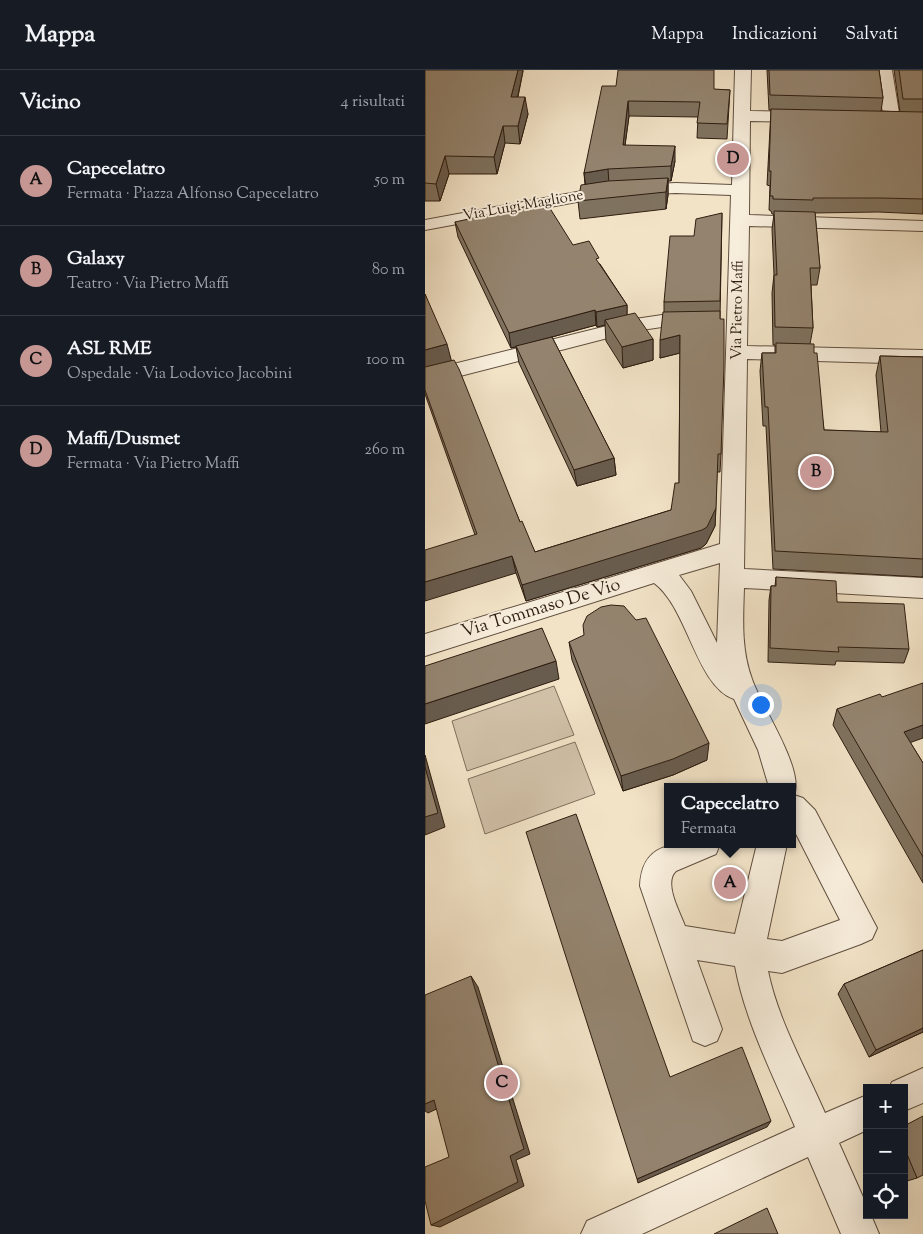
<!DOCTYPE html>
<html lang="it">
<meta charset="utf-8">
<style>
:root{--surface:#171b24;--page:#20242c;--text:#f1f3f6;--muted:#9ea1a6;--line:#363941;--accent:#c59692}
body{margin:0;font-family:"Sorts Mill Goudy",serif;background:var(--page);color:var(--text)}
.controls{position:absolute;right:15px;bottom:15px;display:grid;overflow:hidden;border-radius:0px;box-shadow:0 5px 20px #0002}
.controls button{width:45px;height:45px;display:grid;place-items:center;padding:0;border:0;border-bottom:1px solid var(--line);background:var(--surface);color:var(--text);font:25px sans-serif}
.you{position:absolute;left:335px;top:634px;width:18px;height:18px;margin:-12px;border:4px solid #fff;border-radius:50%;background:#1a73e8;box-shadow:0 0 0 8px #1a73e833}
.badge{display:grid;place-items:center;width:32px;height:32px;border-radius:50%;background:var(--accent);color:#111;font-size:16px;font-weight:700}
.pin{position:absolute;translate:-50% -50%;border:2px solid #fff;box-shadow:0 1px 5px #0006}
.popup{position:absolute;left:239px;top:713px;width:132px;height:65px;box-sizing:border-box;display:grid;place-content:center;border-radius:0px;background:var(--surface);filter:drop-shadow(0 1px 4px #0005);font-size:16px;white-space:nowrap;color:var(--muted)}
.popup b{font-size:19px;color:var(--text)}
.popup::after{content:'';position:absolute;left:50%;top:100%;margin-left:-10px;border:10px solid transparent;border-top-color:var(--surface)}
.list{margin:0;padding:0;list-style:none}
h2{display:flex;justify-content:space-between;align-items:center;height:65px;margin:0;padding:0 20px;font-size:21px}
h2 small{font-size:16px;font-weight:400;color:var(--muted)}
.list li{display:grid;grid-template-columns:32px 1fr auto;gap:15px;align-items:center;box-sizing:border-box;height:90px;padding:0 20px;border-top:1px solid var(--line)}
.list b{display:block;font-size:19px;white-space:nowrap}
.list p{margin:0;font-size:16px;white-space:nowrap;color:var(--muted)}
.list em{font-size:16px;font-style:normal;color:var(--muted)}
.icon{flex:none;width:28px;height:28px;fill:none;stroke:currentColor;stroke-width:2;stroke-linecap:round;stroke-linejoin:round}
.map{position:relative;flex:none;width:498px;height:1164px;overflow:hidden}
header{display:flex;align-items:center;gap:30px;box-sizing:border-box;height:70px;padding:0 25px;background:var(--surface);border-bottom:1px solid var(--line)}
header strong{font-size:24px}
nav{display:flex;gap:28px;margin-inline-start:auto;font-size:18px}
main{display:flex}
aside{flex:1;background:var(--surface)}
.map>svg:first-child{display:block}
.green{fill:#d1c1a8;stroke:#806f5c}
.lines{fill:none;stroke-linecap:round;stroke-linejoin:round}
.minor-casing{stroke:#5f4e3e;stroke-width:2}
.minor{fill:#f7eddb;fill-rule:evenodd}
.wall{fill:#7f725f;stroke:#2e1d10}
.shaded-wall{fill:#685c4e;stroke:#2e1d10}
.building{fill:#94846f;stroke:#2e1d10}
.labels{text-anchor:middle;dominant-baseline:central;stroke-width:4;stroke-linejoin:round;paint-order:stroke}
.far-street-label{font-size:15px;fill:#2e1d10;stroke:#f7eddb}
.street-label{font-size:18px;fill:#2e1d10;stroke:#f7eddb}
</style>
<header>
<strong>Mappa</strong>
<nav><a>Mappa</a><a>Indicazioni</a><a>Salvati</a></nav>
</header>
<main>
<aside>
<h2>Vicino<small>4 risultati</small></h2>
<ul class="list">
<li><span class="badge">A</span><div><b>Capecelatro</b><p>Fermata · Piazza Alfonso Capecelatro</p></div><em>50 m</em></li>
<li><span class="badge">B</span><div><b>Galaxy</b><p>Teatro · Via Pietro Maffi</p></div><em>80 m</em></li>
<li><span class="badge">C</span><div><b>ASL RME</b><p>Ospedale · Via Lodovico Jacobini</p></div><em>100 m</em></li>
<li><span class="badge">D</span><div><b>Maffi/Dusmet</b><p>Fermata · Via Pietro Maffi</p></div><em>260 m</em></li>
</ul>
</aside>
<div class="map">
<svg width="498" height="1164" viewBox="0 0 498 1164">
<rect width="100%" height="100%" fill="#f2e3c7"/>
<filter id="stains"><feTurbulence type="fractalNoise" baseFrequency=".004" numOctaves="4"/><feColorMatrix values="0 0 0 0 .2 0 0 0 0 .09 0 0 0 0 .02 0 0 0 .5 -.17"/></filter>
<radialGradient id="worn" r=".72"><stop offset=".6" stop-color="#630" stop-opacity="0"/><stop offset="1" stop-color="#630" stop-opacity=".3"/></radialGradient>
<!-- green -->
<path class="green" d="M 129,616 L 149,665 L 42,701 L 27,651 Z
M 150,672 L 170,724 L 60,764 L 43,709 Z"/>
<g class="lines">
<defs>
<path id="minor" d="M 310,0 L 326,0 L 325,41 L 382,42 L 388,44 L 390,47 L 388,50 L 382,52 L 325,51 L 324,145 L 498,151 L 498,161 L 324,156 L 322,276 L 498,280 L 498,294 L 322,289 L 319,499 L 498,508 L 498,528 L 319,518 C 318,550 316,579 327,609 C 336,636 380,700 369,725 L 378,728 L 390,740 L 452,858 L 447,869 L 436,874 L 357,903 L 343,901 C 353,950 380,997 400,1043 L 442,1025 L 442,1060 L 414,1073 L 442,1136 L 442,1145 L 446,1145 L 454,1164 L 416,1164 L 383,1087 L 217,1164 L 156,1164 L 162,1151 L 370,1057 C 348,1005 320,951 310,896 L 272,890 L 297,959 L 292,971 L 280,976 L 268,971 L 215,816 C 217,766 259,774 295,774 L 291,784 L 251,801 C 238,813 255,842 260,856 L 310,864 L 332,774 L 362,774 L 342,869 L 357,871 L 415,850 L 368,758 L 368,717 L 344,717 L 333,680 L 309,629 C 271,616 263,538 229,513 L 0,586 L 0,564 L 295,474 L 306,125 L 251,123 L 184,126 L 0,160 L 0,150 L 184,116 L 251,113 L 307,115 ZM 295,493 L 292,573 L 266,521 L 254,505 Z
M 451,0 L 467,0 L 475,49 L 473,52 L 461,52 L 459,49 Z
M 237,245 L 272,245 L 279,247 L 282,251 L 279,255 L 272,257 L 237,257 L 210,261 L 0,315 L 0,301 L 210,249 Z
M 498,998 L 498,1033 L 479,1041 L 479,1018 L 464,1018 L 467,1012 Z"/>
</defs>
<!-- minor casing -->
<use href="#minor" class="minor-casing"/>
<!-- minor -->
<use href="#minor" class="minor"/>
</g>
<!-- wall -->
<path class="wall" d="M 0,0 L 98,1 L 93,27 L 103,44 L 95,74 L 80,73 L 72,104 L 24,104 L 15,131 L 0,131 Z
M 342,0 L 454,0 L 458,28 L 456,41 L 475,42 L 469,0 L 498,0 L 498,144 L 453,142 L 390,143 L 395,198 L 392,215 L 386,215 L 388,258 L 385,274 L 389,283 L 399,360 L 456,362 L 451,305 L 455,286 L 498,287 L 498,507 L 348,499 L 341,356 L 338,356 L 335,301 L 337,283 L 350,283 L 350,275 L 348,275 L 347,223 L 349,205 L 347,159 L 349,144 L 347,144 L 346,141 L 344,140 L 345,116 L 342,115 L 346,40 L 344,40 Z
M 191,16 L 305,20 L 302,69 L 272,68 L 273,47 L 204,46 L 200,75 L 250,91 L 246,111 L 243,111 L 243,125 L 241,139 L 155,149 L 153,131 L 160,115 L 159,103 Z
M 297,143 L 295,249 L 296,384 L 295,402 L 292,402 L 290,456 L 281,474 L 276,478 L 101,531 L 91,503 L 50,465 L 0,324 L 0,224 L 26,291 L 95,452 L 110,482 L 246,440 L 254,413 L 255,283 L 235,288 L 239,242 L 239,232 L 269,166 Z
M 30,152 L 175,194 L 202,235 L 202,245 L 228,269 L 228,290 L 198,298 L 181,271 L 180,255 L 172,257 L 171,255 L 127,267 L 189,388 L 191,405 L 152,416 L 94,293 L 91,277 L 86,278 L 33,167 Z
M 351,507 L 412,532 L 484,579 L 479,593 L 411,591 L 410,595 L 343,592 L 344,530 L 346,516 L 350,516 Z
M 144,572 L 282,690 L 248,705 L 198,721 L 147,590 Z
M 457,627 L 498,693 L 498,813 L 408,655 L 412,639 Z
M 498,880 L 498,962 L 444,987 L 413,924 L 419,914 Z
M 479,1056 L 492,1108 L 482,1111 L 479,1104 Z"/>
<!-- shaded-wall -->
<path class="shaded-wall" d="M 93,0 L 98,0 L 98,1 L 89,44 L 86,27 Z
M 100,27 L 103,44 L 95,74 L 93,56 Z
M 203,31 L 204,46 L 198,90 L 198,75 Z
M 78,56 L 80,73 L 72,104 L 69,87 Z
M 250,76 L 250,91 L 246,111 L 246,96 Z
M 20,86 L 24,104 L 15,131 L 11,114 Z
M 183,99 L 184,114 L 161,118 L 159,103 Z
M 243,108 L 243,125 L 241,139 L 241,122 Z
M 202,235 L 202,250 L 180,250 L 180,255 L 172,257 L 171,242 Z
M 170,240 L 171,255 L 86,278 L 84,263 Z
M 255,265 L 255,283 L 235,288 L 235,270 Z
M 228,269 L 228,290 L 198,298 L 197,277 Z
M 22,274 L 27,293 L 0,299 L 0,280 Z
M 189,388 L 191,405 L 152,416 L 149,400 Z
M 291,438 L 290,456 L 281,474 L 276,478 L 101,531 L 97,515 Z
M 87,486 L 91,503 L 0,531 L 0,512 Z
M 131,591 L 134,609 L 0,654 L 0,634 Z
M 498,655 L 498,668 L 473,677 L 479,662 Z
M 284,673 L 282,690 L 248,705 L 198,721 L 196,706 Z
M 0,685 L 20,757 L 0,765 Z
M 46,906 L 53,917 L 105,1084 L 91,1090 L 99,1116 L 15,1157 L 6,1155 L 85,1086 Z
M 498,958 L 498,962 L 444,987 L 451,980 Z
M 9,1030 L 18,1036 L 3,1043 L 0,1041 L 0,1034 Z
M 346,1051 L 342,1057 L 213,1113 L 212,1109 Z"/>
<!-- building -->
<path class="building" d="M 0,0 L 93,0 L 86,27 L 100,27 L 93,56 L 78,56 L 69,87 L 20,86 L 11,114 L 0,113 Z
M 193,0 L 289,0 L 289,19 L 305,20 L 302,54 L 272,53 L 275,32 L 203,31 L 198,75 L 250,76 L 246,96 L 183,99 L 159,103 L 177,16 L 191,16 Z
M 344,0 L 454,0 L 458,28 L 345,25 Z
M 474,0 L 498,0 L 498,29 L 478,29 Z
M 346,39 L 498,42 L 498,129 L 456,128 L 388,128 L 388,130 L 348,129 L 348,126 L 345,126 L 346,101 L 344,101 Z
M 243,108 L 241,122 L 153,131 L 156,115 L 183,111 Z
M 121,132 L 148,175 L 164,171 L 174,188 L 171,189 L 202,235 L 171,242 L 170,240 L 84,263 L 30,152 Z
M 349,141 L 390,142 L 395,198 L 385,198 L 388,258 L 350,257 L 349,205 L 352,205 Z
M 297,143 L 295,231 L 239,232 L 245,166 L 269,166 L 271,149 Z
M 0,224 L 22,274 L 0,280 Z
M 295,241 L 295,249 L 299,249 L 299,296 L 296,384 L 293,384 L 291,438 L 282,457 L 277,460 L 97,515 L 87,486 L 0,512 L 0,480 L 52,464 L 0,320 L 0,297 L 29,290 L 34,299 L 95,452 L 97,451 L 110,482 L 246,440 L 250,413 L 254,413 L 255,265 L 235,270 L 238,242 Z
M 210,243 L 228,269 L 197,277 L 180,250 Z
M 127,267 L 189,388 L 149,400 L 91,276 Z
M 351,273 L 389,274 L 389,283 L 392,283 L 399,360 L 463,362 L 455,286 L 498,287 L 498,489 L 350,481 L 343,337 L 340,337 L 337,283 L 351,283 Z
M 351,507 L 411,511 L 412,532 L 479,534 L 484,579 L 413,577 L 414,582 L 345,578 L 346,516 L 351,516 Z
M 186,535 L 199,536 L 211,550 L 221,548 L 284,673 L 248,689 L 196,706 L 144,572 L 159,565 L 158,555 L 162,546 L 176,537 Z
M 117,558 L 131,591 L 0,634 L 0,596 Z
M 498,613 L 498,655 L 479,662 L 498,693 L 498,787 L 412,639 L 455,624 L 457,627 Z
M 0,697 L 13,743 L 0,747 Z
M 151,744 L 245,1007 L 317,977 L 346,1051 L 212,1109 L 101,762 Z
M 498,880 L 498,958 L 451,980 L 419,914 Z
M 46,906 L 99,1079 L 85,1086 L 93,1112 L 6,1155 L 0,1131 L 0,1097 L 24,1087 L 9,1030 L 0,1034 L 0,925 Z
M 498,1046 L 498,1105 L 492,1108 L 479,1077 L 479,1056 Z
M 342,1138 L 353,1164 L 289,1164 Z"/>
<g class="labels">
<!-- far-street labels -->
<g class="far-street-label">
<text transform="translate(98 136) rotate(-10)">Via Luigi Maglione</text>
<text transform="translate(313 240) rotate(-89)">Via Pietro Maffi</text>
</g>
<!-- street labels -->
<g class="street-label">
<text transform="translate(116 539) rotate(-17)">Via Tommaso De Vio</text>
</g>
</g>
<rect width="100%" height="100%" filter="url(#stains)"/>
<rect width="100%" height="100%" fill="url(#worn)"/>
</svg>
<div class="controls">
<button>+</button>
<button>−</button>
<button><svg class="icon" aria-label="locate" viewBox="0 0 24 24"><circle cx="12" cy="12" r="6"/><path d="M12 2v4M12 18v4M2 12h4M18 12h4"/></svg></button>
</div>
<div class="you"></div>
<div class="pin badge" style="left:305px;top:813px">A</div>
<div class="popup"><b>Capecelatro</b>Fermata</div>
<div class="pin badge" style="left:391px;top:402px">B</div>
<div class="pin badge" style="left:77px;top:1013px">C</div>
<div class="pin badge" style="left:308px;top:89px">D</div>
</div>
</main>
